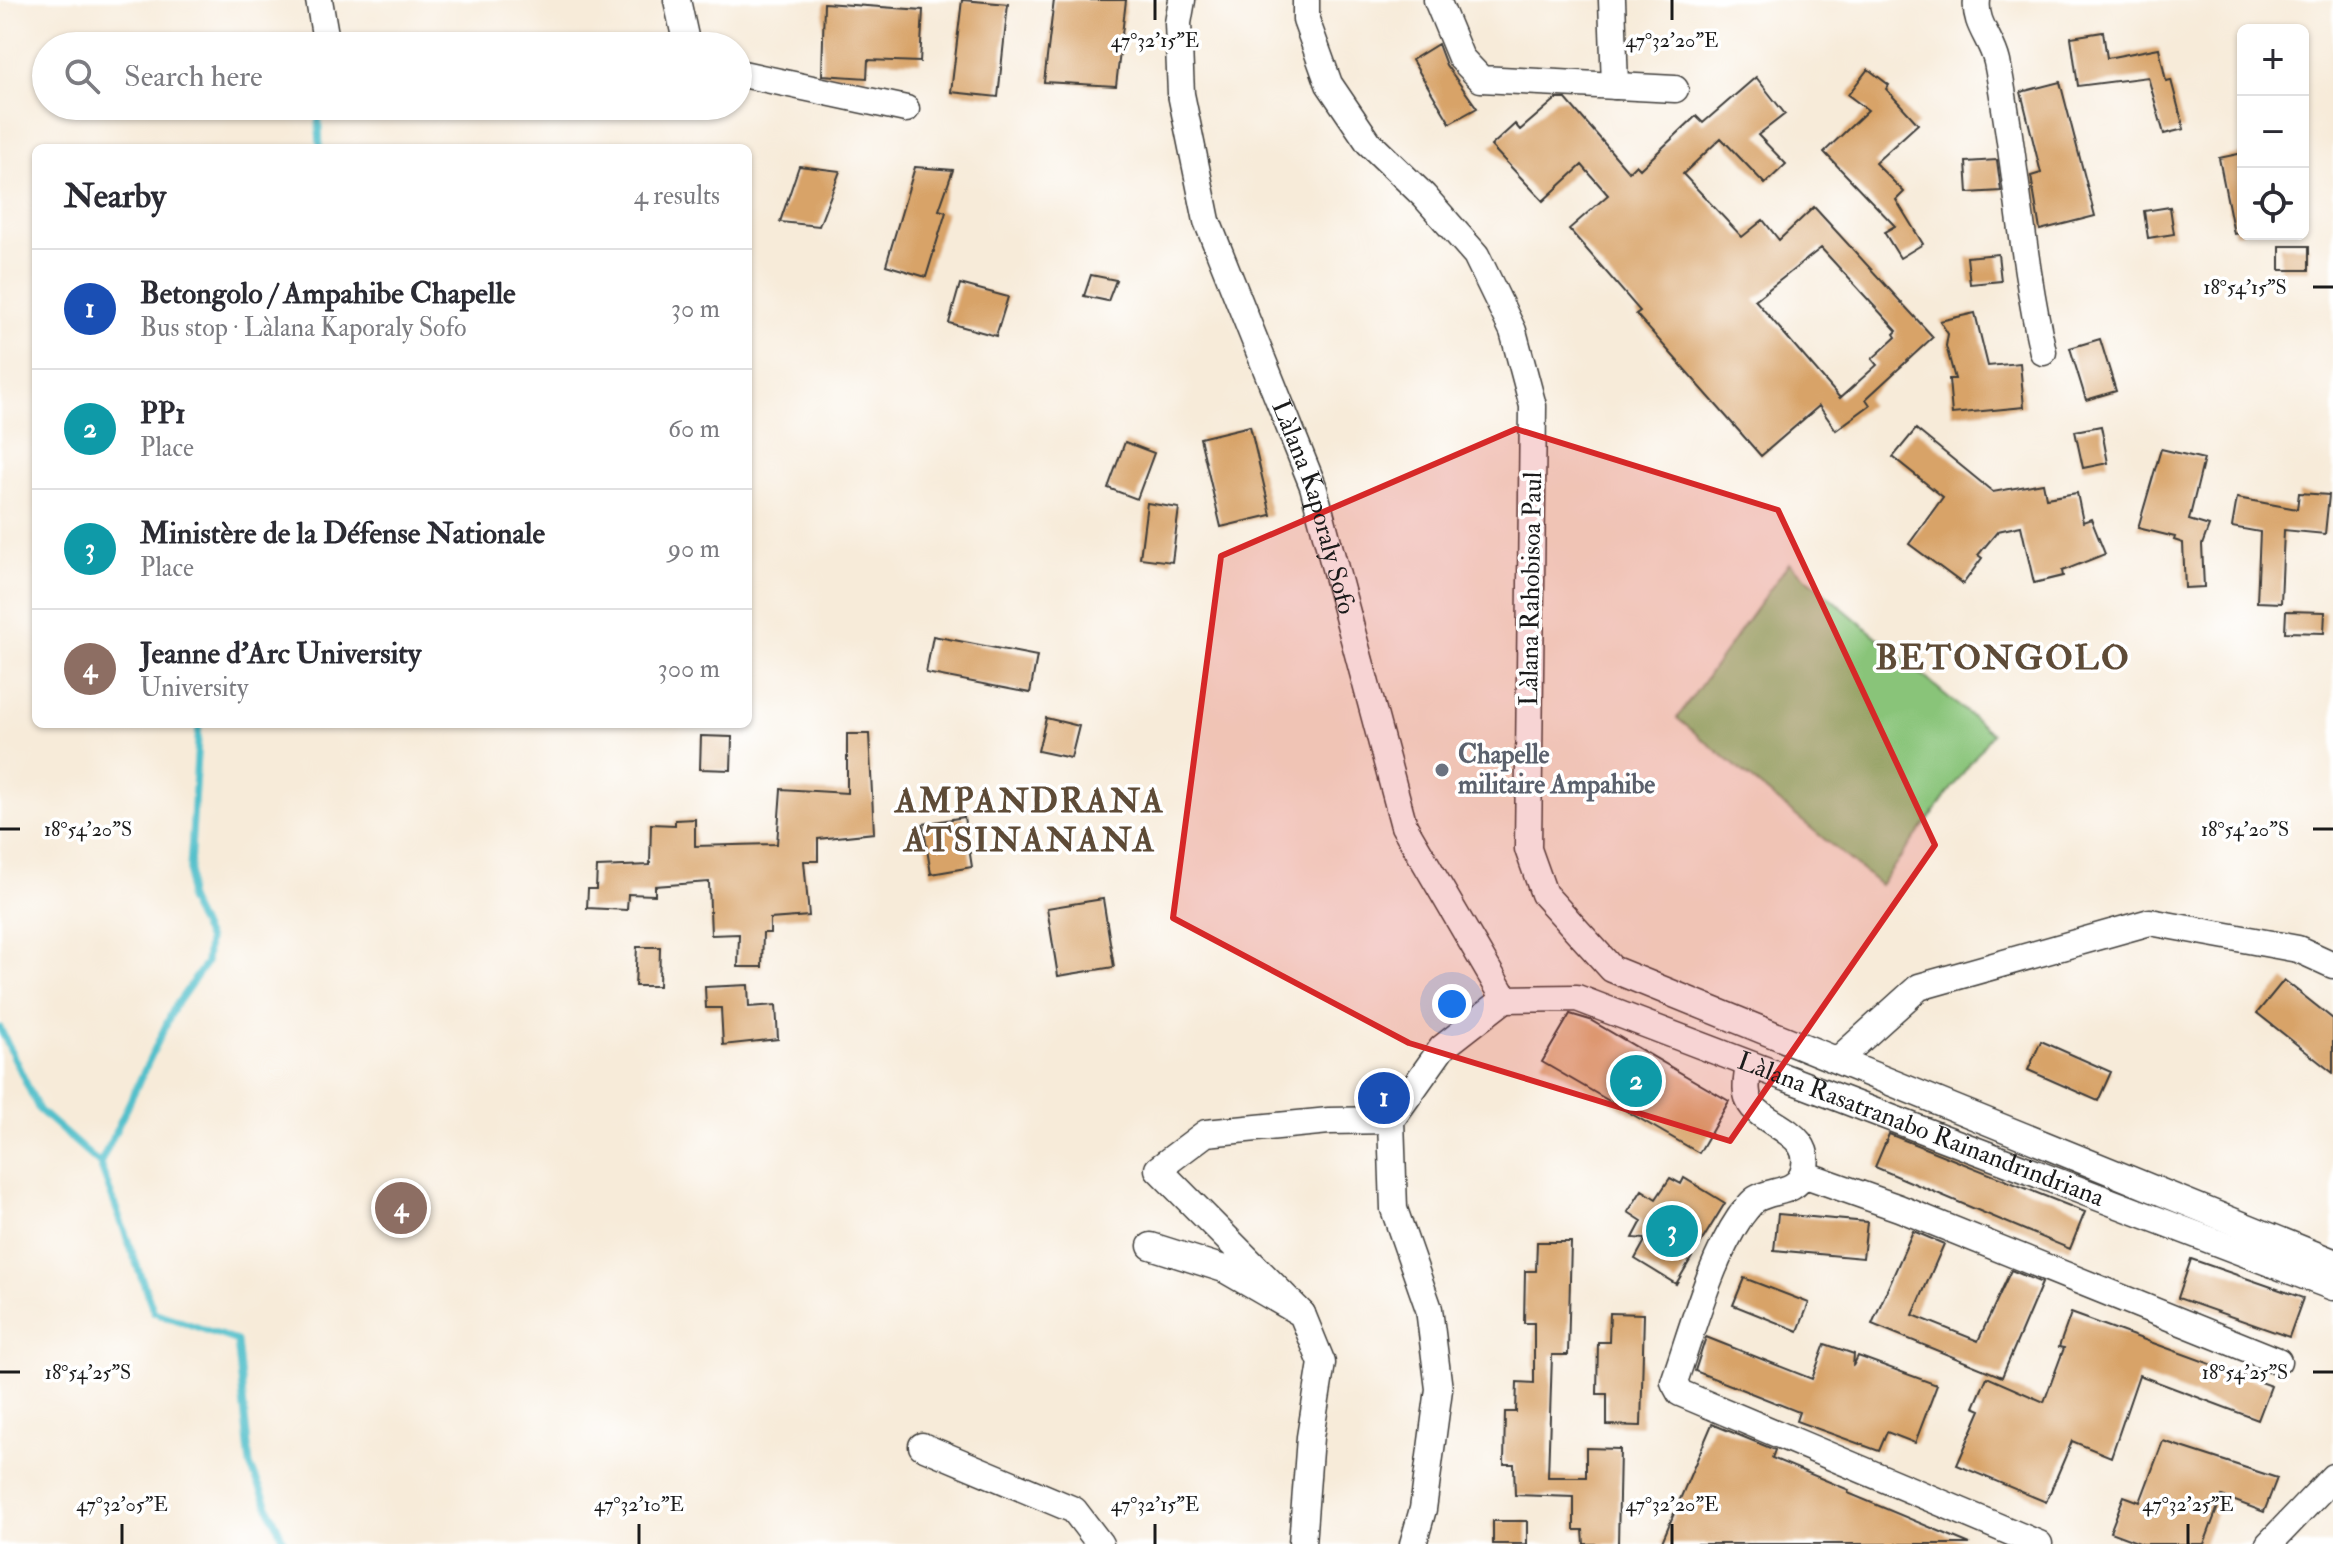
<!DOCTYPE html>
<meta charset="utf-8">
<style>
:root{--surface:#fff;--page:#f7f7f7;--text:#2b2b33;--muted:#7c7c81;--line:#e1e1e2;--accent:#7c3aed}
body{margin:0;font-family:"IM FELL Double Pica",serif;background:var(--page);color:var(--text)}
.controls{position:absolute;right:24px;top:24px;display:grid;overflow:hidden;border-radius:12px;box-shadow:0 2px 6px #0004}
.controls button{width:72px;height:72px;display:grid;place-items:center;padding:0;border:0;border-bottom:2px solid var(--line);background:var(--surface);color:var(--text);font:40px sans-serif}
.you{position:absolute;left:1452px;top:1004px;width:28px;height:28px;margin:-20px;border:6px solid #fff;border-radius:50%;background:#1a73e8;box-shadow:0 0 0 12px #1a73e833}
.badge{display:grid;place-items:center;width:52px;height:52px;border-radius:50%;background:var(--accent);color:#fff;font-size:26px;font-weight:700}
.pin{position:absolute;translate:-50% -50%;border:4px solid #fff;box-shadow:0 2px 8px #0006}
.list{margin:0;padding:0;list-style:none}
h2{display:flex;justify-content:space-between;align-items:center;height:104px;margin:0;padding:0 32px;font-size:34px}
h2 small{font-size:26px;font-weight:400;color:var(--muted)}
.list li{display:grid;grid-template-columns:52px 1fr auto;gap:24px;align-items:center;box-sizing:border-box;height:120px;padding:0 32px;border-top:2px solid var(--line)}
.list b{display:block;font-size:30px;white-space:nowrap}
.list p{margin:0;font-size:26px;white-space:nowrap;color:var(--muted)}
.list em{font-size:26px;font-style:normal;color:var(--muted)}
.icon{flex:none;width:44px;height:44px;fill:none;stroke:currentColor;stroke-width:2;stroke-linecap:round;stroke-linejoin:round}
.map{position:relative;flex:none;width:2333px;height:1544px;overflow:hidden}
.search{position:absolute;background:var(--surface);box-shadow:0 2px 6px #0004;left:32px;top:32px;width:720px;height:88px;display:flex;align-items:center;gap:20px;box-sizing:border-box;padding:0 28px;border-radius:44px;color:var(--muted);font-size:30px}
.panel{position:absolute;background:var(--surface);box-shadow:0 2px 6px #0004;left:32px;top:144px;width:720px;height:584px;border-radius:12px}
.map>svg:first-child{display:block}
.green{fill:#89c479;stroke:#52704a;stroke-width:2}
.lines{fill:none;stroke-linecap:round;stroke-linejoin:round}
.stream{stroke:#53c0cb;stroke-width:7}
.building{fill:#d8a368;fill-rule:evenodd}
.minor-casing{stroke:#3d3b38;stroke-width:29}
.minor{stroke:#fff;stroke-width:26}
.marked{fill:#d62828;fill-opacity:0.2;stroke:#d62828;stroke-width:6;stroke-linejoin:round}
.ticks{fill:none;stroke:#1c1c1c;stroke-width:3}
.worship-dot{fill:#6b7280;stroke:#fff;stroke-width:3}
.labels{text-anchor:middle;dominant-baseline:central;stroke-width:7;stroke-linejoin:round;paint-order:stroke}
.street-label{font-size:26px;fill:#1c1c1c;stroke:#fff}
.worship-label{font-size:26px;font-weight:bold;fill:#5b616d;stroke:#fff;text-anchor:start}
.district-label{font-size:34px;font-weight:bold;letter-spacing:2px;fill:#5e4b37;stroke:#fff}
.ticks-label{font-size:20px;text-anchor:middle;fill:#1c1c1c;stroke:#fff;stroke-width:7;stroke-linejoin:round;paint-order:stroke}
</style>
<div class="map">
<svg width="2333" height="1544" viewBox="0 0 2333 1544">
<rect width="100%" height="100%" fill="#fff"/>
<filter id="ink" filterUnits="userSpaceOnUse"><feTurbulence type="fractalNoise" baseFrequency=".0125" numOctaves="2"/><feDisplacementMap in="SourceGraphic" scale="16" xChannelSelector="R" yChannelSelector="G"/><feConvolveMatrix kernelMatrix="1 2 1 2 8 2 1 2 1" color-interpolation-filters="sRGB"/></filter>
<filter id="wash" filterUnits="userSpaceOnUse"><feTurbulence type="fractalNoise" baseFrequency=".006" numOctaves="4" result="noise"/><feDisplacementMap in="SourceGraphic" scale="32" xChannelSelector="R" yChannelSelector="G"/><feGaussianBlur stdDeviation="1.8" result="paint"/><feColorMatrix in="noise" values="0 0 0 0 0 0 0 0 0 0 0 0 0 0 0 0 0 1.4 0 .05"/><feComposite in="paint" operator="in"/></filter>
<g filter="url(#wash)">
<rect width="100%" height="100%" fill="#f7ebd9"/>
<!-- green -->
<path class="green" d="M 1789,563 L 1992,734 L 1880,885 L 1677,718 Z"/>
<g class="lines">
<!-- stream -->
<path class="stream" d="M 318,106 L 320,148
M 0,1028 L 39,1110 L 100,1164 L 154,1312 L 237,1341 L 250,1465 L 285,1544
M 100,1164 L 174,1008 L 206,963 L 208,940 L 188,899 L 199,724"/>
</g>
<g id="blocks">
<!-- building -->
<path class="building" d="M 962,0 L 1008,4 L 998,97 L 951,92 Z
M 1054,0 L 1126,0 L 1116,86 L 1044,82 Z
M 824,3 L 923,10 L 920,62 L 868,60 L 867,78 L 822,75 Z
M 2103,32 L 2107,58 L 2159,48 L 2166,81 L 2171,80 L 2184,129 L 2164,134 L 2148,77 L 2078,86 L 2071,37 Z
M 1438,44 L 1446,65 L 1477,108 L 1450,123 L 1412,60 Z
M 1868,69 L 1889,85 L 1886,89 L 1918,124 L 1875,163 L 1904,192 L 1896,200 L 1923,244 L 1900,258 L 1884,232 L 1895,226 L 1824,152 L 1868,110 L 1848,95 Z
M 1756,77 L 1785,114 L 1758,135 L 1786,164 L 1765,184 L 1721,138 L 1683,174 L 1742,237 L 1763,220 L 1779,240 L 1814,207 L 1933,337 L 1866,399 L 1870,405 L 1836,430 L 1819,406 L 1761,456 L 1636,314 L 1640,311 L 1569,229 L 1608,195 L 1582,165 L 1543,201 L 1491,146 L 1515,124 L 1520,130 L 1556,99 L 1566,99 L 1629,172 L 1636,165 L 1640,169 L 1696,116 L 1703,123 ZM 1821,248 L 1897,331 L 1894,334 L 1896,337 L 1872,359 L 1877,365 L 1840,398 L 1755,300 Z
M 2060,82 L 2095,216 L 2040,230 L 2031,176 L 2041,173 L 2021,92 Z
M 2243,153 L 2243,233 L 2234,234 L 2219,158 Z
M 1997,160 L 2001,191 L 1968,193 L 1966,162 Z
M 799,166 L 840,171 L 819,226 L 780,222 Z
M 915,167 L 953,170 L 939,210 L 946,212 L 926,277 L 886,265 Z
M 2170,207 L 2174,234 L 2148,238 L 2144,211 Z
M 2280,246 L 2309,246 L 2309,270 L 2280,270 Z
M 1998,254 L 2001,281 L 1970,284 L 1967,257 Z
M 1091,275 L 1116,280 L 1108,301 L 1084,296 Z
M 960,284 L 1008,297 L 996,336 L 949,323 Z
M 1975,313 L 1988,366 L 2020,363 L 2024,407 L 1952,414 L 1949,379 L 1955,379 L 1946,346 L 1948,334 L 1940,321 Z
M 2100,339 L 2116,391 L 2086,400 L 2070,348 Z
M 1250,426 L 1271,515 L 1221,527 L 1200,438 Z
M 2101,426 L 2108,463 L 2083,468 L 2075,431 Z
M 1916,429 L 1993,492 L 2043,483 L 2046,498 L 2077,493 L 2083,522 L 2091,519 L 2105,554 L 2062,571 L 2063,576 L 2034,583 L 2021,526 L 1998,531 L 1978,555 L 1982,558 L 1963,584 L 1909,544 L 1943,497 L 1893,457 Z
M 1125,442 L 1154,453 L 1137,499 L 1108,488 Z
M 2161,449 L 2204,459 L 2189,520 L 2209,526 L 2202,545 L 2204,587 L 2185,588 L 2183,543 L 2174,540 L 2175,537 L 2138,528 Z
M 2299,493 L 2329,495 L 2325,534 L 2284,530 L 2281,603 L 2257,602 L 2260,532 L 2232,527 L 2237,498 L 2297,509 Z
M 1147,503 L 1179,508 L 1172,562 L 1140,558 Z
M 2286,611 L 2325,612 L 2324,633 L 2285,632 Z
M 933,636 L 1037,656 L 1030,693 L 926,673 Z
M 1046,718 L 1079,726 L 1071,758 L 1038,751 Z
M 847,734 L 869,734 L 874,833 L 818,839 L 818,861 L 804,861 L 809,916 L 770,919 L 770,933 L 763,933 L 762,967 L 738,967 L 739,934 L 711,935 L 709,882 L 655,886 L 655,895 L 628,894 L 627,910 L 587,908 L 588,889 L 596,889 L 597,867 L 650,865 L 651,824 L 675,825 L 675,820 L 695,819 L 695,846 L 777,844 L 781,789 L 847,793 Z
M 701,736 L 732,737 L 731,770 L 700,769 Z
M 964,817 L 972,867 L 931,874 L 923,824 Z
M 1103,899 L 1114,967 L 1058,976 L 1047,908 Z
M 637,947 L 660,947 L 659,986 L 635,986 Z
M 2284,980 L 2333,1019 L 2333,1073 L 2257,1013 Z
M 748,985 L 749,1007 L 776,1005 L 778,1039 L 723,1045 L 721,1008 L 706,1008 L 705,987 Z
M 1570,1014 L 1590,1020 L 1729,1101 L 1699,1153 L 1542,1062 Z
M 2041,1041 L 2111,1072 L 2098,1101 L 2028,1070 Z
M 1889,1134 L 2085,1212 L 2070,1249 L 1875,1167 Z
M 1670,1178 L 1681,1184 L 1684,1178 L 1725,1203 L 1700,1244 L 1633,1238 L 1642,1221 L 1628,1212 L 1642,1190 L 1656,1199 Z
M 1778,1214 L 1867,1222 L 1863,1258 L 1774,1250 Z
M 1913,1231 L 1944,1244 L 1913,1315 L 1978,1341 L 2011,1270 L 2042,1283 L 2002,1377 L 1872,1324 Z
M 1646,1239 L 1692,1257 L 1676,1284 L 1635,1259 Z
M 1537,1242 L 1571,1242 L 1568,1355 L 1552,1355 L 1548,1477 L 1586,1477 L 1586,1448 L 1620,1449 L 1618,1544 L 1584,1544 L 1583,1530 L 1574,1530 L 1574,1497 L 1515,1495 L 1514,1464 L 1504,1464 L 1505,1412 L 1516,1412 L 1517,1382 L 1534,1383 L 1534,1323 L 1524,1323 L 1525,1271 L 1536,1271 Z
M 2191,1259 L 2303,1298 L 2289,1337 L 2178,1298 Z
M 1744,1278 L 1809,1303 L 1798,1331 L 1733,1305 Z
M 1610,1313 L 1644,1314 L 1641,1426 L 1607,1425 L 1607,1394 L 1597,1394 L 1598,1342 L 1609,1342 Z
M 2071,1313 L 2271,1386 L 2258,1420 L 2139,1375 L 2111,1457 L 2072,1441 L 2046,1502 L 1957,1465 L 1981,1410 L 1974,1407 L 1987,1377 L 2044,1402 L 2064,1348 L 2059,1347 Z
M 1706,1337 L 1812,1379 L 1825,1344 L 1854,1354 L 1853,1366 L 1858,1356 L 1937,1385 L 1915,1443 L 1887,1432 L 1879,1451 L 1796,1421 L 1799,1412 L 1695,1371 Z
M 1712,1424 L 1775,1450 L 1772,1458 L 1849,1490 L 1848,1493 L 1970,1544 L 1661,1544 Z
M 2163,1441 L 2277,1478 L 2264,1512 L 2222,1496 L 2204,1544 L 2142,1544 L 2110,1532 L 2124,1496 L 2140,1502 Z
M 1493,1521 L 1527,1521 L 1527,1544 L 1493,1544 Z"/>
</g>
</g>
<g filter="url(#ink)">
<use href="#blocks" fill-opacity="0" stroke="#3d3b38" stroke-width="2"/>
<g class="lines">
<defs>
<g id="minor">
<path d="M 319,0 L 327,46"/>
<path d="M 677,0 L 687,46"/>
<path id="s1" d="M 1182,0 L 1178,23 L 1181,94 L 1207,221 L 1313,486 L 1404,826 L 1505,999"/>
<path d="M 1306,0 L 1306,20 L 1329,84 L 1369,143 L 1424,196 L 1476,255 L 1513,331 L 1533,406 L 1528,849 L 1544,894 L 1612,969 L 2333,1262"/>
<path d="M 1437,0 L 1461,58 L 1481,79 L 1675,89"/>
<path d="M 1612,0 L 1615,86"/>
<path d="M 1977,0 C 1974,24 1992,39 1997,62 C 2016,158 2021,256 2043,352"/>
<path d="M 738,73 L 906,109"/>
<path id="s2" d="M 1505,999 L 1577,998 L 2333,1287"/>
<path d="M 1838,1060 L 1919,987 L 2150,922 L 2298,949 L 2333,965"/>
<path d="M 1749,1065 C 1747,1079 1743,1095 1753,1107 C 1770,1127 1817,1135 1803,1174 C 1795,1194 1772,1189 1756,1199 C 1751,1202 1744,1212 1740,1217 C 1710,1261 1692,1331 1674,1382 L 1680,1393 L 2039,1544"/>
<path d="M 1803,1174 L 1899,1208 L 2278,1361"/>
<path d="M 1151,1246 L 1224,1269 L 1302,1314 L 1322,1363 L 1310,1437 L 1302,1544"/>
<path d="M 1302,1314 L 1158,1169 L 1206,1133 L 1329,1121 L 1391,1120"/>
<path d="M 922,1446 L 1074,1510 L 1100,1544"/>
<path d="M 1413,1544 L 1423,1509 L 1439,1389 L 1429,1309 L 1394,1209 L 1391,1120 L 1442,1048 L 1505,999"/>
<path d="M 2269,1544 L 2333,1477"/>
</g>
</defs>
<!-- minor casing -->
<use href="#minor" class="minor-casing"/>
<!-- minor -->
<use href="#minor" class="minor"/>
</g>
</g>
<!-- marked area -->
<path class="marked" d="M 1516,429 L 1778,510 L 1935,845 L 1730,1141 L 1409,1043 L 1173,918 L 1221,556 Z"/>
<!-- ticks -->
<path class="ticks" d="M 1155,0 L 1155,20M 1672,0 L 1672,20M 2313,287 L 2333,287M 0,829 L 20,829M 2313,829 L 2333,829M 0,1372 L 20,1372M 2313,1372 L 2333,1372M 122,1524 L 122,1544M 639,1524 L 639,1544M 1155,1524 L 1155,1544M 1672,1524 L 1672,1544M 2188,1524 L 2188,1544"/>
<!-- markers -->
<circle class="worship-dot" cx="1442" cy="770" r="8"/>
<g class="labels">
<!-- street labels -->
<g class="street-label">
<text stroke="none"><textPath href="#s1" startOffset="530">Làlana Kaporaly Sofo</textPath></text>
<text transform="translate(1531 589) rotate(-89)">Làlana Rahobisoa Paul</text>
<text stroke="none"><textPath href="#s2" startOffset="440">Làlana Rasatranabo Rainandrindriana</textPath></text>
</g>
<!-- worship labels -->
<g class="worship-label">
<text x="1458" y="755">Chapelle<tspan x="1458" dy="30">militaire Ampahibe</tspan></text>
</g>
<!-- district labels -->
<g class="district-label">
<text x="2003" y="658">BETONGOLO</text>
<text x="1030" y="801">AMPANDRANA<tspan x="1030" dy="39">ATSINANANA</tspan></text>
</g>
</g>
<g class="ticks-label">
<text x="1155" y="47">47°32'15"E</text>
<text x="1672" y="47">47°32'20"E</text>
<text x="2245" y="294">18°54'15"S</text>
<text x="88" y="836">18°54'20"S</text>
<text x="2245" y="836">18°54'20"S</text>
<text x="88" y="1379">18°54'25"S</text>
<text x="2245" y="1379">18°54'25"S</text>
<text x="122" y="1511">47°32'05"E</text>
<text x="639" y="1511">47°32'10"E</text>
<text x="1155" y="1511">47°32'15"E</text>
<text x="1672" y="1511">47°32'20"E</text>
<text x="2188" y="1511">47°32'25"E</text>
</g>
</svg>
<div class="controls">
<button>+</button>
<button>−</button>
<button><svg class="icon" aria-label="locate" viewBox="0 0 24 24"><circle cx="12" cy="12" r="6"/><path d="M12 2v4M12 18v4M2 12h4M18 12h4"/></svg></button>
</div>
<div class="you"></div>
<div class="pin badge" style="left:1384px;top:1098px;background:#1a4fb4">1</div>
<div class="pin badge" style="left:1636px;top:1081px;background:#0f9aa8">2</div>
<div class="pin badge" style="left:1672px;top:1231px;background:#0f9aa8">3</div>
<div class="pin badge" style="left:401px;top:1208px;background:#8d6e63">4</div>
<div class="search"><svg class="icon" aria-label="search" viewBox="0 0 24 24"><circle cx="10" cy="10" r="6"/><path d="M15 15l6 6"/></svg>Search here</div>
<section class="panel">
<h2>Nearby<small>4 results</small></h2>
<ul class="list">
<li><span class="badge" style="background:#1a4fb4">1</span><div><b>Betongolo / Ampahibe Chapelle</b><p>Bus stop · Làlana Kaporaly Sofo</p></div><em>30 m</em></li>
<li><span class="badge" style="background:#0f9aa8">2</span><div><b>PP1</b><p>Place</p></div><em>60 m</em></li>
<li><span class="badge" style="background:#0f9aa8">3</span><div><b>Ministère de la Défense Nationale</b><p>Place</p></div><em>90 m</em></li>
<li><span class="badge" style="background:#8d6e63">4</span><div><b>Jeanne d'Arc University</b><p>University</p></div><em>300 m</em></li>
</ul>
</section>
</div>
